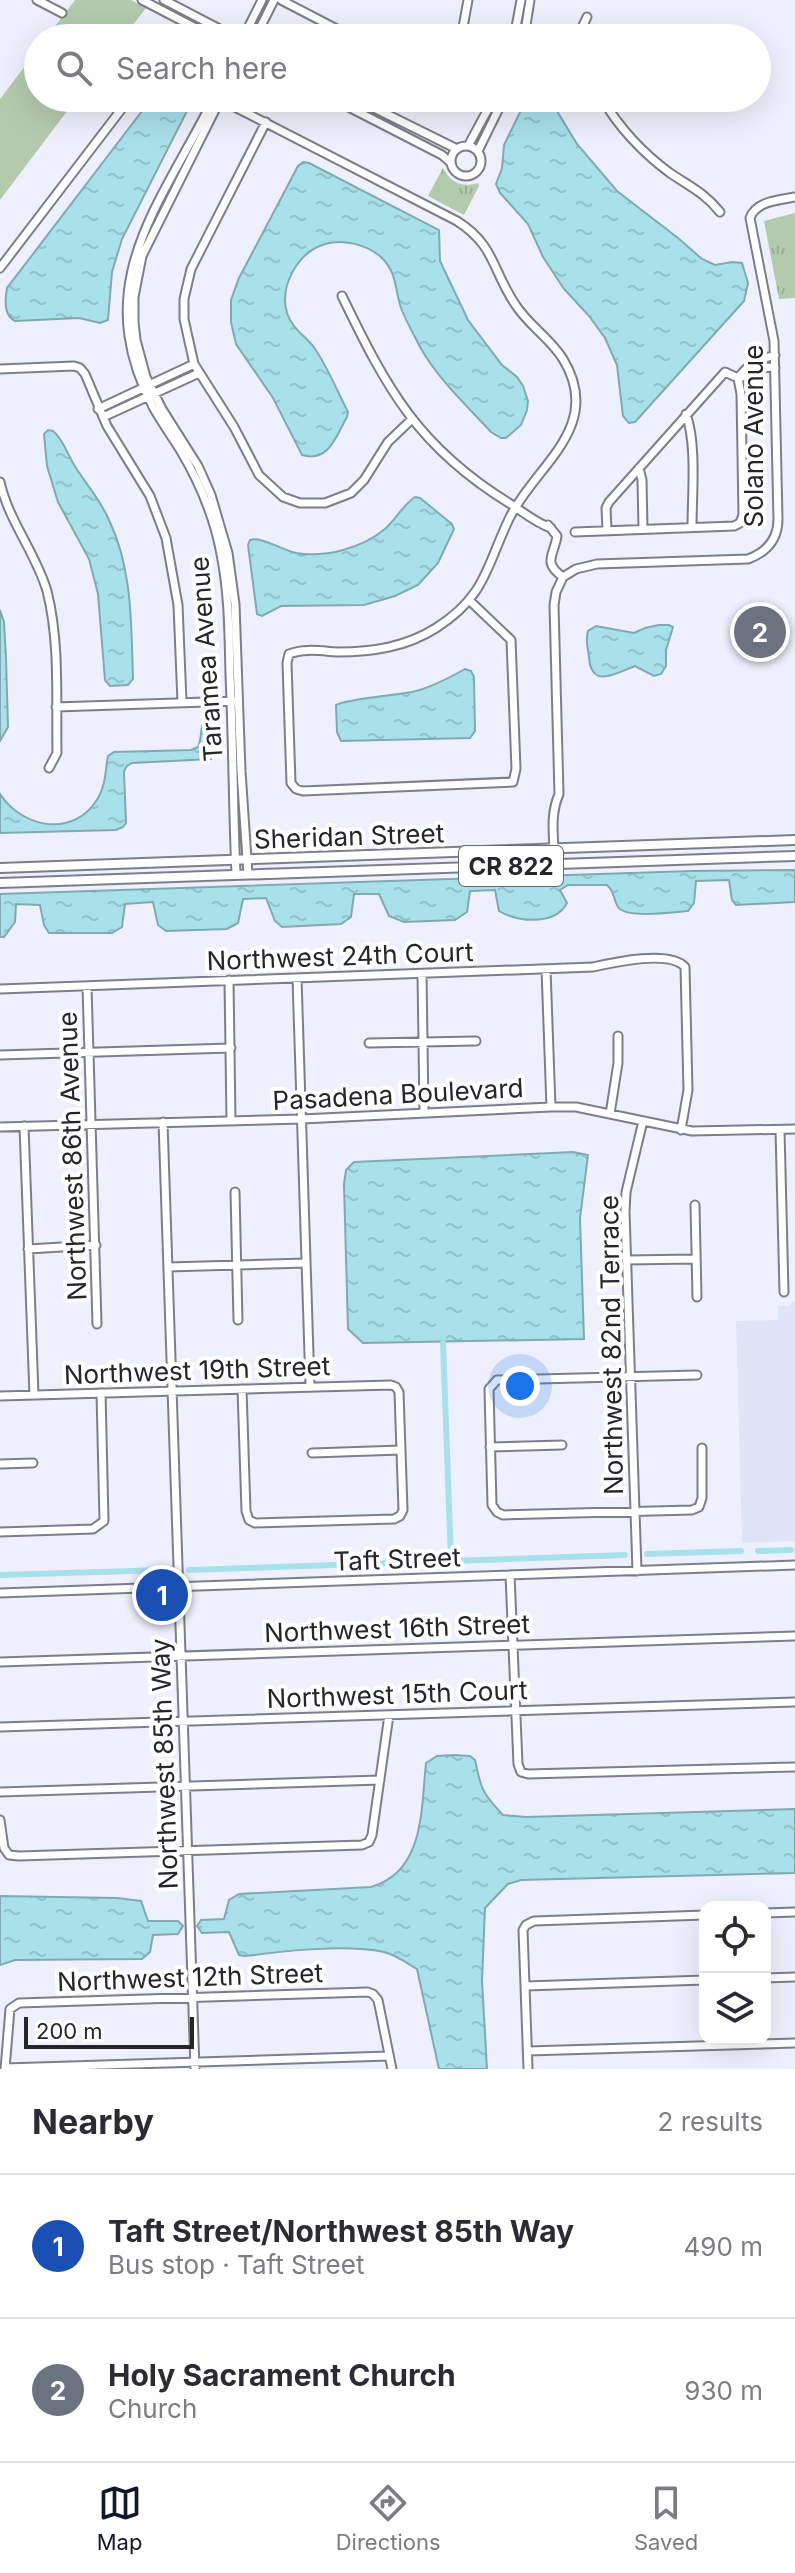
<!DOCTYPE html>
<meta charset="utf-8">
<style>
:root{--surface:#fff;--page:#f2f2f3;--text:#2b2b33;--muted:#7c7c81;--line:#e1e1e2;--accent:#111827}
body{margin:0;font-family:Inter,sans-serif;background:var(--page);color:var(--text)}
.controls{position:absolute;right:24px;bottom:24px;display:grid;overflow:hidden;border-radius:16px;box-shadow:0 8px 32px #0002}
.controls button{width:72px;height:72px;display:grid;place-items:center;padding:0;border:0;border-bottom:2px solid var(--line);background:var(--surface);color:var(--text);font:40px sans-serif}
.scale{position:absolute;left:24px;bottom:20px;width:170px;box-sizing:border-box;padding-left:8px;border:4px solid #24262a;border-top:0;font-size:22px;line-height:28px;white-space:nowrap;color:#24262a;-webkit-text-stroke:6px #fff;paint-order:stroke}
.you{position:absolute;left:520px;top:1386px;width:28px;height:28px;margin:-20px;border:6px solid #fff;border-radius:50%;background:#1a73e8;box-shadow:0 0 0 12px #1a73e833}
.badge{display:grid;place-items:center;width:52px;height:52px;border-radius:50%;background:var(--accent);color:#fff;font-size:26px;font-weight:700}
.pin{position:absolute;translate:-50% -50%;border:4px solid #fff;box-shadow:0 2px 8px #0006}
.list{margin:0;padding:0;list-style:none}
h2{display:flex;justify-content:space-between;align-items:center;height:104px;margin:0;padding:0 32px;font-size:34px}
h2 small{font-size:26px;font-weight:400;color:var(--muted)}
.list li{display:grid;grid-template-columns:52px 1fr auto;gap:24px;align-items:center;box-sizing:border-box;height:144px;padding:0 32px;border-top:2px solid var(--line)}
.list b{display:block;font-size:30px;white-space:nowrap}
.list p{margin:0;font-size:26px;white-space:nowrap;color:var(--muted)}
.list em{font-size:26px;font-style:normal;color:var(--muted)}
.icon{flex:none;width:44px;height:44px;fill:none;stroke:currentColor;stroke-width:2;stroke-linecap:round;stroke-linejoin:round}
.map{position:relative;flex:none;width:795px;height:2069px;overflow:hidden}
.search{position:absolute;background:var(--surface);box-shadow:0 8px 32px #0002;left:24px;right:24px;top:24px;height:88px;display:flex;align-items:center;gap:20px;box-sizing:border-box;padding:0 28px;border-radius:44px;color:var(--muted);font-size:30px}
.sheet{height:392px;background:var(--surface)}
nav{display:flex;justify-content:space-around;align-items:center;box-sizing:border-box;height:112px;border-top:2px solid var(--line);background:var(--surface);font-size:22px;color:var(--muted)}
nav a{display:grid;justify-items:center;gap:4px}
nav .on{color:var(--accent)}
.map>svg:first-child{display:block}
.built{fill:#dfe5f7}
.grass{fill:url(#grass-tufts)}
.park{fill:#b4caad}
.water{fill:url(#water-ripples);stroke:#81a9b1;stroke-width:2}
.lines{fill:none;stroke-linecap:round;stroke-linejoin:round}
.canal{stroke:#a9e1eb;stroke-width:6}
.minor-casing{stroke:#7c7f89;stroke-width:11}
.major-casing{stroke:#7c7f89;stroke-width:12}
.minor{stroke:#fff;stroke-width:7}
.major{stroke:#fff;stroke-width:8}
.labels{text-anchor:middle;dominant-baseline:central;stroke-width:8;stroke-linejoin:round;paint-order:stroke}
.shield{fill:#fff;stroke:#66676a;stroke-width:2}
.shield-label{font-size:24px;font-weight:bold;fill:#24262a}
.street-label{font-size:26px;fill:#24262a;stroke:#fff}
</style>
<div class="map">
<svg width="795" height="2069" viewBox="0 0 795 2069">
<defs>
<pattern id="grass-tufts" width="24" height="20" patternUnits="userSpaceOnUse" patternTransform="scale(2)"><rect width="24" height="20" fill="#b4caad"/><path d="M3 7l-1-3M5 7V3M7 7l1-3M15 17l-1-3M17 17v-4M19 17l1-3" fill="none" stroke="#9bad95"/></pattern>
<pattern id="water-ripples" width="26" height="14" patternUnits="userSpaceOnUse" patternTransform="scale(2)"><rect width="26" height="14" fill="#a9e1eb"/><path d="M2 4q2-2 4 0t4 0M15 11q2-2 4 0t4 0" fill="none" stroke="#91c1ca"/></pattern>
</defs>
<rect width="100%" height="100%" fill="#eef1fd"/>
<!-- built -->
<path class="built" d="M 795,1301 L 795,1541 L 742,1543 L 736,1321 L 778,1320 L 778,1306 L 788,1306 Z"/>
<!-- grass -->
<path class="grass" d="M 443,168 C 450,182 462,188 478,183 L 479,186 L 464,215 L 428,196 Z
M 795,213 L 795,298 L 779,299 L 764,221 Z"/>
<!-- park -->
<path class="park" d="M 75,0 L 131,0 L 146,8 L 123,38 L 46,38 Z
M 38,49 L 38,98 L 77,98 L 0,200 L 0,99 Z"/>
<!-- water -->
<path class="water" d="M 152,98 L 185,98 L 189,101 L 189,107 L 122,239 L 112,272 L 108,320 L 100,323 L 79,318 L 15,321 C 4,316 5,299 7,288 Z
M 527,98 L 549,98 L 577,144 L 617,191 L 678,238 L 702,259 L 715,265 L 732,262 L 742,263 L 748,283 L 744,301 L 635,422 L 629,423 L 623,416 L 617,365 L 605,338 L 589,316 L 564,289 L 543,257 L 528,224 L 500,193 L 496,184 L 502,168 L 504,145 Z
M 303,162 L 309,163 L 439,230 L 440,261 L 468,320 L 502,365 L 517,377 L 523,386 L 528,401 L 527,410 L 521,425 L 506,438 L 501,438 L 491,432 C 466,405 438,379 420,347 C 414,335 406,321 401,308 C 395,290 397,273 382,258 C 367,244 343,239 325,244 C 298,252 279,286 287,313 C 292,328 304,335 313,346 C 327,365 337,391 348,412 L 347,417 C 336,436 329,463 302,455 L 273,398 L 236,344 L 231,322 L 231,300 L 239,278 L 298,166 Z
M 48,430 L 53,431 C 64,440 68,456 76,468 C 87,485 101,501 109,520 C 133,570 131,625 133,679 L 128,685 L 110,686 L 105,680 L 98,594 L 89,559 L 58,502 L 47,466 L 44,434 Z
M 415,497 L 420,498 L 452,524 L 454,529 L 438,563 L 418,585 L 395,596 L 364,605 L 281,606 L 262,616 L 257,614 L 248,545 L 250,540 C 261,536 282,550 296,553 C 326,558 362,548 385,529 C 396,519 403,505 415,497 Z
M 0,610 L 4,622 L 6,658 L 8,727 L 0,741 Z
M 659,625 L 669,625 L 673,627 L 666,650 L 666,666 L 661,674 L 654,676 L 635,666 C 615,674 591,689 589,657 C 588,647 585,642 588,631 L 596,626 L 634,633 L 645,628 Z
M 465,669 L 471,671 L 474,677 L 475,731 L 470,738 L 341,741 L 337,732 L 336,705 C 345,699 396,695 412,692 C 430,688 449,678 465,669 Z
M 208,719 L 212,720 C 215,731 217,750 211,759 L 132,763 L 127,766 L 124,771 L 126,823 L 123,827 L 116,830 L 0,833 L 0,794 C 23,829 75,838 98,798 C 106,784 105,772 108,756 L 114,752 L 191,750 L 198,747 C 202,738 200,729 204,720 Z
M 795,870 L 795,902 L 736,905 L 732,900 L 729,880 L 696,881 L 694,903 L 688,911 C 674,912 626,919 618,907 C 613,899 615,892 607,885 L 568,885 L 560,890 L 567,903 C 555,926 518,922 499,911 L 495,890 L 470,891 L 467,912 L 455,920 L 404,922 L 389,916 L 379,894 L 354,894 L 351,917 L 341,924 L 282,927 L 275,921 L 266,898 L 243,899 L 238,923 L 227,929 L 166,931 L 158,925 L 153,902 L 125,904 L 122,927 L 112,933 L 49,933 L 44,925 L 40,905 L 16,904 L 15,922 L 4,937 L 0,937 L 0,894 L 692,871 Z
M 573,1152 L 588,1155 L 580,1218 L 584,1339 L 363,1343 L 348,1329 L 344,1184 L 346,1170 L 354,1162 Z
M 454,1755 L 470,1756 L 475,1760 C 481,1789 482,1793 503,1815 L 526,1817 L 795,1809 L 795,1873 L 521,1880 L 508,1884 L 485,1908 L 482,1981 L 487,2069 L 439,2069 L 417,1969 C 407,1963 396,1955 384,1952 C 345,1944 285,1951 245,1956 L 239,1955 L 229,1932 L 202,1933 L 197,1926 L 201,1920 L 224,1919 L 229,1900 L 239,1894 L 371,1887 C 425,1872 421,1808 426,1763 L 437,1756 Z
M 0,1896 L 117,1898 L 141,1901 L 148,1921 L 178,1921 L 183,1926 L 178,1934 L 153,1935 L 150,1952 L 142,1959 L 15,1960 L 0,1965 Z"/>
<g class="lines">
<!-- canal -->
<path class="canal" d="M 443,1343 L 451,1560
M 758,1551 L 791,1550
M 647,1554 L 741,1551
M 189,1570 L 625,1555
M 0,1575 L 164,1570"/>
<defs>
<path id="minor" d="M 37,0 L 62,13
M 142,0 L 215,38
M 164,0 L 237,38
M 281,0 L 354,38
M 243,38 L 262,0
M 255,38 L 274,0
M 461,38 L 468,0
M 514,38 L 521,0
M 524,38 L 530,0
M 577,38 L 587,17
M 214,98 C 160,206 88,283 153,407 C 161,421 170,434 179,448 C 199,481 214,516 221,554 C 229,594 229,634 230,675 C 233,741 233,808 236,874
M 221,98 L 142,256 L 134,297 L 134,322 L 136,340 L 146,377 L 162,409 L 198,466 L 211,495 L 228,553 L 235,604 L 241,771 L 248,874
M 331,98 L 442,155 L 451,163
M 354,98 L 457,149
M 470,98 L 475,101
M 602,98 C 618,127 644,154 670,173 C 689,186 705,193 720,212
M 229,104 L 457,221 C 495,245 492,270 515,304 C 528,325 550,338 563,359 C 605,428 534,466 509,519 C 486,567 486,596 436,628 C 406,647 373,652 337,652 C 322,651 303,648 289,654 L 287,663 L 291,783 L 296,789 L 303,791 L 513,782 L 516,769 L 511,640 L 469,600
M 266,122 L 191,269 L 184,299 L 184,319 L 194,364 L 234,427 L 259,475 L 283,497 L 300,503 L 325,503 L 351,493 L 364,480 L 388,442 L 411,420
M451 161a15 15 0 1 1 30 0a15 15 0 1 1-30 0Z
M 468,146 L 494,98
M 478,151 L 504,98
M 0,268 L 130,98
M 342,296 C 387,389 418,447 509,503 C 522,511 536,523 551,528
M 775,355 C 758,360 749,363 738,378 C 752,376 761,364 775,368
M 0,369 L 74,366 L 80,368 L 85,374 L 107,426 L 150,496 L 166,538 L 178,605 L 182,702
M 98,409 L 194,364
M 686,414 C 697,444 692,495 692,527
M 103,417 L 199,373
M 639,468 L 642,480 L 643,529
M 0,482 C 9,522 36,553 47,591 C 60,642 56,700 57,753 L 49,768
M 548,525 L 557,536 C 554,556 542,562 563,577
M 575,532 L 734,526 L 740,523 L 743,515 L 741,394 L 738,378 L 725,372 L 609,502 L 606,508 L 607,530
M 563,577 L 576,569 L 597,564 L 748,559 C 767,552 778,539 778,519 L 774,341 L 750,218 C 756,201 779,200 795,197
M 56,707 L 236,701
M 554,849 C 553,829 551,813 559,794 L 554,605 L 556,592 L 563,577
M 546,969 L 551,1107
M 422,974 L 424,1112
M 297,978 L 310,1386
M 229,980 L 231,1121
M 87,986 L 97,1324
M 0,989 L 593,967 C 615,962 670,950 685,967 L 688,1090 L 681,1130
M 369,1043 L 476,1041
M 0,1055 L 231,1048
M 610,1114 L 618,1063 L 618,1036
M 163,1122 L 195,2069
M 24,1126 L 34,1395
M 0,1127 L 302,1119 L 551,1107 L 576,1107 L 692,1131 L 795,1129
M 780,1130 L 784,1292
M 235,1192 L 238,1320
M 695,1205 L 697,1297
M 28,1249 L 96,1245
M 626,1260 L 695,1259
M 168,1267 L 305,1263
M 697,1375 L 497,1380 L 489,1389 L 492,1505 L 497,1512 L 503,1515 L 692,1510 L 699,1507 L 702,1498 L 702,1448
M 0,1396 L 391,1385 L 396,1387 L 399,1392 L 403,1510 L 400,1516 L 394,1519 L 255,1523 L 249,1520 L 246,1511 L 242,1389
M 490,1447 L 562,1445
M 312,1453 L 401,1450
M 0,1464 L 33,1463
M 0,1532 L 93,1529 L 104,1521 L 101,1393
M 637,1571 L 625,1212 L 626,1192 L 643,1121
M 510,1575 L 518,1764 L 521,1772 L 528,1774 L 795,1767
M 0,1593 L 795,1565
M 0,1662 L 795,1636
M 0,1727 L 795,1702
M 0,1792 L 380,1780
M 0,1820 L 4,1848 L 9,1855 L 19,1856 L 362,1845 L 369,1842 L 372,1835 L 389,1715
M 765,1913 L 795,1912
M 765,1978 L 795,1977
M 526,1986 L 705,1980
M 528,2051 L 795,2043
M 5,2068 L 389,2056
M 5,2069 L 10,2009 L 19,2003 L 368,1992 L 373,1994 L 378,2000 L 392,2069
M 528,2069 L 523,1930 L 526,1925 L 534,1921 L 705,1915"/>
<path id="major" d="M 0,868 L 795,840
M 0,883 L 795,856"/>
</defs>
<!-- minor casing -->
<use href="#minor" class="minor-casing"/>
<!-- major casing -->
<use href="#major" class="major-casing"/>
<!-- minor -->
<use href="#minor" class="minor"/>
<!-- major -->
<use href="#major" class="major"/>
</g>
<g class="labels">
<!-- shield labels -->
<rect class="shield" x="459" y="846" width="104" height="40" rx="6"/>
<g class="shield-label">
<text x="511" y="866">CR 822</text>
</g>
<!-- street labels -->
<g class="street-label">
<text transform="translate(753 436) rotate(-90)">Solano Avenue</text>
<text transform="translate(206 659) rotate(-94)">Taramea Avenue</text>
<text transform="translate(349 836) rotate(-2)">Sheridan Street</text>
<text transform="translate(340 956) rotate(-2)">Northwest 24th Court</text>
<text transform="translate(398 1094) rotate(-3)">Pasadena Boulevard</text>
<text transform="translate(72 1156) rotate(-92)">Northwest 86th Avenue</text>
<text transform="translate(611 1345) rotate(-91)">Northwest 82nd Terrace</text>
<text transform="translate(197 1370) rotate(-2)">Northwest 19th Street</text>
<text transform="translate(397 1559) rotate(-2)">Taft Street</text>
<text transform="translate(397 1628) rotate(-2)">Northwest 16th Street</text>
<text transform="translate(397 1694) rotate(-2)">Northwest 15th Court</text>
<text transform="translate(164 1764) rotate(-92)">Northwest 85th Way</text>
<text transform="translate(190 1977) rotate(-2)">Northwest 12th Street</text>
</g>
</g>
</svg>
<div class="controls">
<button><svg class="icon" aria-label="locate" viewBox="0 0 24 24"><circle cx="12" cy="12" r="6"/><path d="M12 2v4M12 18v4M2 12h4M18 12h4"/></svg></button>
<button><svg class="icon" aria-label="layers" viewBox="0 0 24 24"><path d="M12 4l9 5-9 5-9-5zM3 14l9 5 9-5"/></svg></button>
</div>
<div class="scale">200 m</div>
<div class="you"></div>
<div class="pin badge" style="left:162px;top:1595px;background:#1a4fb4">1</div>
<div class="pin badge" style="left:760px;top:632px;background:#6b7280">2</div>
<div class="search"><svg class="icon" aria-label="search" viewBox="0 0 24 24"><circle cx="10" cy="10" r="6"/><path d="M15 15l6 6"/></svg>Search here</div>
</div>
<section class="sheet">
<h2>Nearby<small>2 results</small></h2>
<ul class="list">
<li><span class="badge" style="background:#1a4fb4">1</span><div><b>Taft Street/Northwest 85th Way</b><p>Bus stop · Taft Street</p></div><em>490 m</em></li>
<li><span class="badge" style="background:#6b7280">2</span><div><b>Holy Sacrament Church</b><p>Church</p></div><em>930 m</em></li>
</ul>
</section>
<nav>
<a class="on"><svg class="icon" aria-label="map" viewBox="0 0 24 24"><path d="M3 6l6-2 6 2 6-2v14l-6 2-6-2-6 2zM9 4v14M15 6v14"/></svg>Map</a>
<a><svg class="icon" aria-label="directions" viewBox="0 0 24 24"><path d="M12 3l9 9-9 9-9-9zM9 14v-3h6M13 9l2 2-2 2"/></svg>Directions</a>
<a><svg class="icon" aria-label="saved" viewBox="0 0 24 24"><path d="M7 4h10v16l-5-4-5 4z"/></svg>Saved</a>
</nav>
